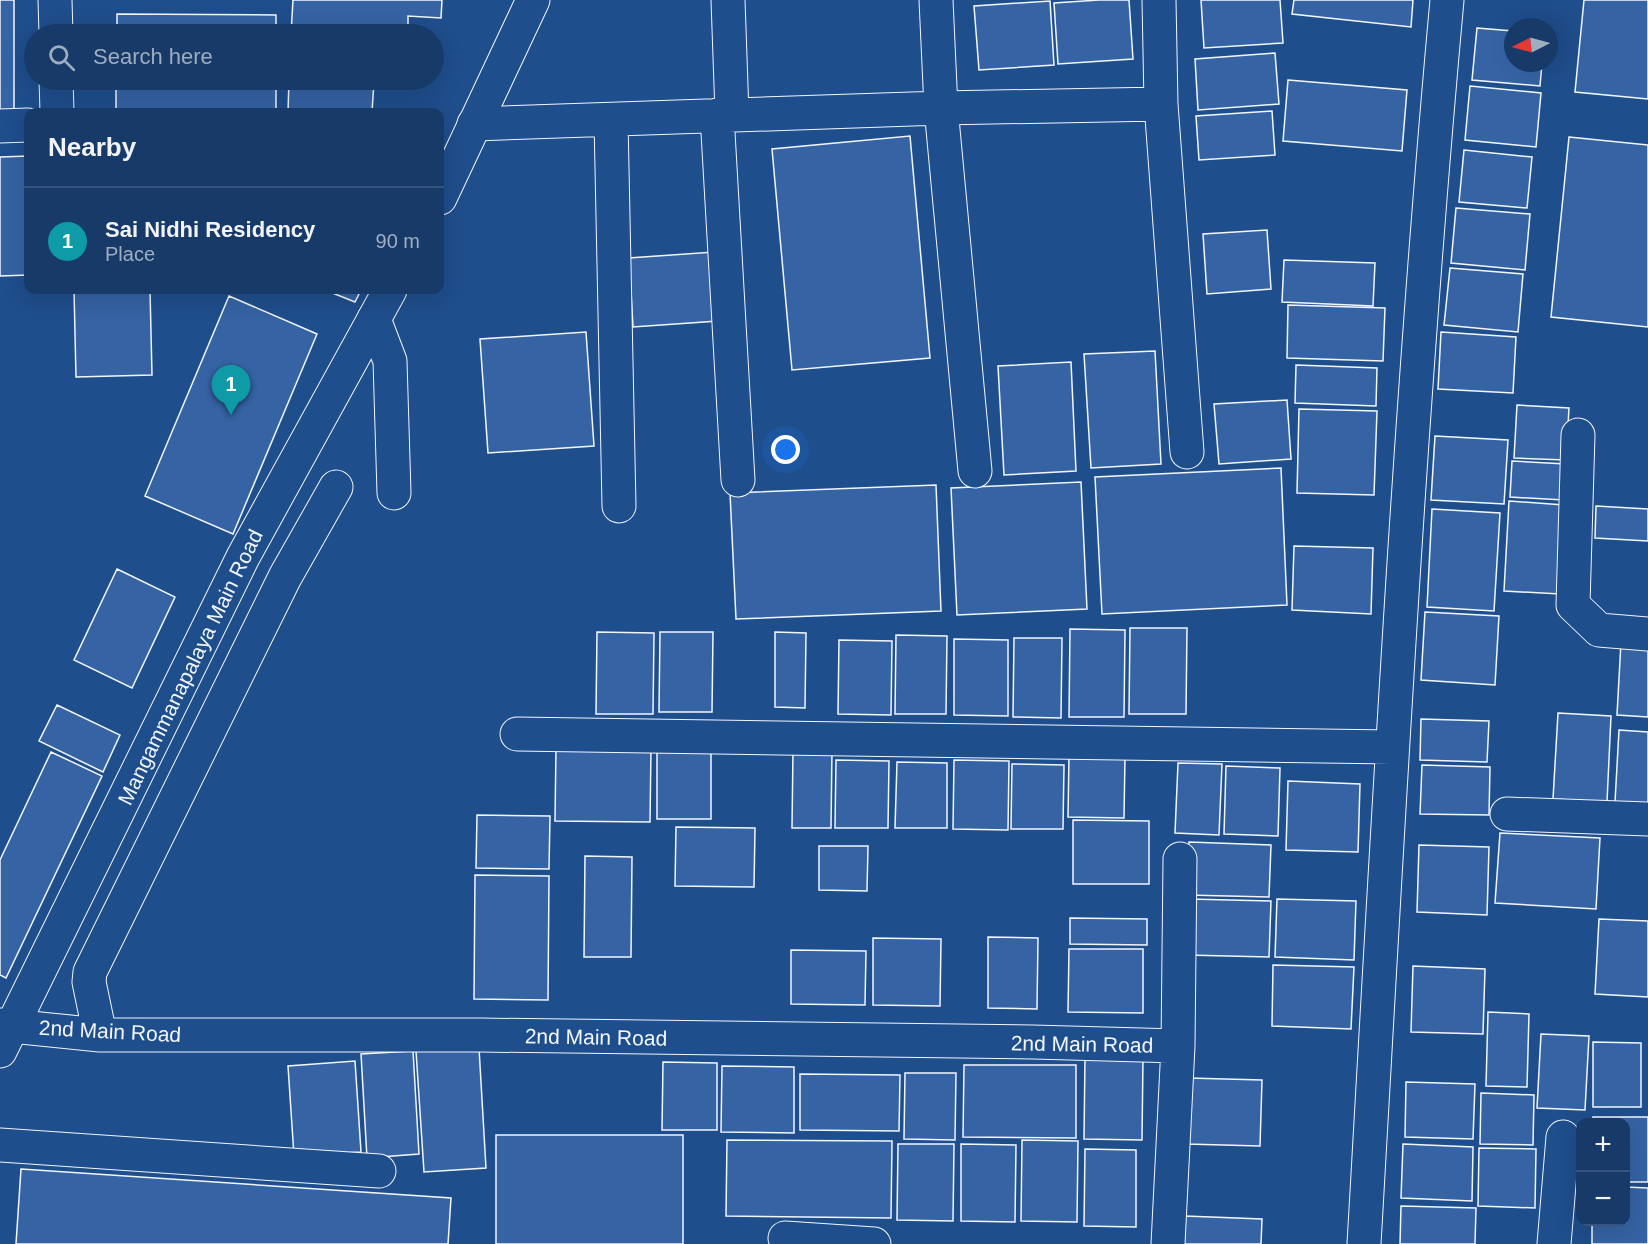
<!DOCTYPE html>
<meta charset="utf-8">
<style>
:root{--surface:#173a69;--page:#20416f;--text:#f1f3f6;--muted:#9eadc0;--line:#36547d;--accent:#e797bd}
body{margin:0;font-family:Arial,sans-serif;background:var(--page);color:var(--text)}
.controls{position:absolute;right:18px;bottom:18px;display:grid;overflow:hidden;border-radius:12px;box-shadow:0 6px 24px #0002}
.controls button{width:54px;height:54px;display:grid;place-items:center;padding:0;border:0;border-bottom:2px solid var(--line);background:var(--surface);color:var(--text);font:30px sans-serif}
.compass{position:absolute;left:1504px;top:18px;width:54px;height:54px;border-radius:50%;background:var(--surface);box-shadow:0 6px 24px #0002;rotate:264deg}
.you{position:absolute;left:786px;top:450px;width:21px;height:21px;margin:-15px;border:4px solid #fff;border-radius:50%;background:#1a73e8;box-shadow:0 0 0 9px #1a73e833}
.badge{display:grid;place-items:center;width:39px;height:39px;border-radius:50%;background:var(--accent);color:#fff;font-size:20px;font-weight:700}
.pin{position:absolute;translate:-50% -50px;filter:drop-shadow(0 2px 3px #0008)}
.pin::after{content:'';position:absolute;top:32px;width:21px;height:18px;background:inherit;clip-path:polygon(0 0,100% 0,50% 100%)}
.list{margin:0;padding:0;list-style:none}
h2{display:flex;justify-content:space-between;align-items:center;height:78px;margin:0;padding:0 24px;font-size:26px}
h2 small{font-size:20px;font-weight:400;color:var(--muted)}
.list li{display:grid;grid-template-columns:39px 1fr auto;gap:18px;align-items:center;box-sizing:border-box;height:108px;padding:0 24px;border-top:2px solid var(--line)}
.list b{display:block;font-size:22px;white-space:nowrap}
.list p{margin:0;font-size:20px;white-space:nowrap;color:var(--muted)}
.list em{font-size:20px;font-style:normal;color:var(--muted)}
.icon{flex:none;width:33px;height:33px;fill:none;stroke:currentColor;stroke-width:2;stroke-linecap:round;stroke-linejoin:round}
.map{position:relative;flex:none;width:1648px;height:1244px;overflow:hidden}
.search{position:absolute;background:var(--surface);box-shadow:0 6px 24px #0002;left:24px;top:24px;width:420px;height:66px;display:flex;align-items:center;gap:15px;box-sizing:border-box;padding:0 21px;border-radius:33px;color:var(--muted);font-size:22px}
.panel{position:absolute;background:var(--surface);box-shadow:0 6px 24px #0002;left:24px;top:108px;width:420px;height:186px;border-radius:12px}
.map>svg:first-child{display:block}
.building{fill:#3563a3;stroke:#f2f6ff;stroke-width:1.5}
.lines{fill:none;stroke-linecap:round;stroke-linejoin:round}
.minor-casing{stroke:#f2f6ff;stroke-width:35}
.tertiary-casing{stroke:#f2f6ff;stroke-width:35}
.minor{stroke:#1f4e8c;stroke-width:33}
.tertiary{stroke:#1f4e8c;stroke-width:33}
.labels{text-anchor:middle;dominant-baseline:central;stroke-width:4.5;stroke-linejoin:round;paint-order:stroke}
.street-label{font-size:21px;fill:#f2f6ff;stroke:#1f4e8c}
</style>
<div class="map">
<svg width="1648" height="1244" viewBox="0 0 1648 1244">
<rect width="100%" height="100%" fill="#1f4e8c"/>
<!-- building -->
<path class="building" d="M 0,0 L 14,0 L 14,112 L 0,112 Z
M 293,0 L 442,0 L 441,18 L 408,16 L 408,34 L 291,34 Z
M 1099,0 L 1129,0 L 1133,59 L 1058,64 L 1054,3 Z
M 1201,0 L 1280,0 L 1283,43 L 1204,48 Z
M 1294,0 L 1413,0 L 1411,27 L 1292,14 Z
M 1584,0 L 1648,0 L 1648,99 L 1575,92 Z
M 1050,1 L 1054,65 L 979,70 L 974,6 Z
M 117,14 L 276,15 L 276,34 L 117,34 Z
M 1477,28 L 1513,31 L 1513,63 L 1542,63 L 1540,86 L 1472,80 Z
M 1275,53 L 1279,104 L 1198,110 L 1195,59 Z
M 116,80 L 276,80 L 276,112 L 116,112 Z
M 289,80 L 406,80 L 405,84 L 374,82 L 372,112 L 288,112 Z
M 1288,80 L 1407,90 L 1402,151 L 1283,141 Z
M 1470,86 L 1541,93 L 1536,147 L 1465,140 Z
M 1272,111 L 1275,155 L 1199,160 L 1196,116 Z
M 910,136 L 930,358 L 792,370 L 772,149 Z
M 1569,137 L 1648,145 L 1648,327 L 1551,317 Z
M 1464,150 L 1532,157 L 1527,208 L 1459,202 Z
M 28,156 L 28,275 L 0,276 L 0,157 Z
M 1456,208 L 1530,214 L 1525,270 L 1451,263 Z
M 1267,230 L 1271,289 L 1207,294 L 1203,234 Z
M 714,252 L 718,321 L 633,327 L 629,258 Z
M 1284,260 L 1375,263 L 1373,306 L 1282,302 Z
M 1450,268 L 1523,274 L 1518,332 L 1444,325 Z
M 74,290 L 150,290 L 152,375 L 76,377 Z
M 325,290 L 361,290 L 355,302 Z
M 229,296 L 317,334 L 233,534 L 145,496 Z
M 1288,305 L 1385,308 L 1383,361 L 1287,358 Z
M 586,332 L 594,446 L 488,453 L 480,339 Z
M 1441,332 L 1516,337 L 1513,393 L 1438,389 Z
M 1155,351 L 1161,464 L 1091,468 L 1084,354 Z
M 1071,362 L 1076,471 L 1004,475 L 998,366 Z
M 1296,365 L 1377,368 L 1376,406 L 1295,403 Z
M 1287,400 L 1291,459 L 1219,464 L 1214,404 Z
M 1517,405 L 1569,408 L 1566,460 L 1514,458 Z
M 1299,409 L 1377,411 L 1374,495 L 1297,493 Z
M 1435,436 L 1508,440 L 1504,504 L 1431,500 Z
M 1512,461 L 1566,464 L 1564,500 L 1510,497 Z
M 1281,468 L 1287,605 L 1102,614 L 1095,477 Z
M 1081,482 L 1087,609 L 957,615 L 951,488 Z
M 936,485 L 941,611 L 736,619 L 730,493 Z
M 1509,501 L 1564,505 L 1560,594 L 1504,591 Z
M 1596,506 L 1648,509 L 1648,541 L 1595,538 Z
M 1432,509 L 1500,513 L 1494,611 L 1427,607 Z
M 1294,546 L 1373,548 L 1371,614 L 1292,610 Z
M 117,569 L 175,597 L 132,688 L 74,660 Z
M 1425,612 L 1499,616 L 1495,685 L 1421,680 Z
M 1130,628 L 1187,628 L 1186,714 L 1129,714 Z
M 1070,629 L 1125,630 L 1124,717 L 1069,717 Z
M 597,632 L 654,633 L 653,714 L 596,714 Z
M 660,632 L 713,632 L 712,712 L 659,712 Z
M 775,632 L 806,633 L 805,708 L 775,707 Z
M 896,635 L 947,636 L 946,714 L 895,714 Z
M 1014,638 L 1062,638 L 1061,718 L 1013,717 Z
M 954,639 L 1008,640 L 1008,716 L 954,715 Z
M 839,640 L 892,641 L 891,715 L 838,714 Z
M 1621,642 L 1648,643 L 1648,717 L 1617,715 Z
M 57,705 L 120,735 L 103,772 L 39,741 Z
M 1558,713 L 1611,716 L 1607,802 L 1553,799 Z
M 1421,719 L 1489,721 L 1487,762 L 1420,760 Z
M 1619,730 L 1648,732 L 1648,804 L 1615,802 Z
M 556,747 L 651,748 L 650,822 L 555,821 Z
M 657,747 L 711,748 L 711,819 L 657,819 Z
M 793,749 L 832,749 L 831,828 L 792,828 Z
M 51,752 L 102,776 L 6,978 L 0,975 L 0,860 Z
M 1069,756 L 1125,756 L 1124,818 L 1068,817 Z
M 836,760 L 889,761 L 888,828 L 835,828 Z
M 954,760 L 1009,761 L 1008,830 L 953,829 Z
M 897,762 L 947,763 L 947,828 L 895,828 Z
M 1178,763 L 1222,764 L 1219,835 L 1175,833 Z
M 1012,764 L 1064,765 L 1063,829 L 1011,829 Z
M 1422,765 L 1490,767 L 1489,815 L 1420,814 Z
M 1226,766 L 1280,768 L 1278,836 L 1224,834 Z
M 1288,781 L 1360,784 L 1358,852 L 1286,850 Z
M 477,815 L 550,816 L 549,869 L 476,868 Z
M 1073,820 L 1149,821 L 1149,884 L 1073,884 Z
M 676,827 L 755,828 L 754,887 L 675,886 Z
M 1500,833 L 1600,838 L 1596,909 L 1495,903 Z
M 1189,842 L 1271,845 L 1269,897 L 1187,895 Z
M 1419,845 L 1489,847 L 1487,915 L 1417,912 Z
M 819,846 L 868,846 L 867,891 L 819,890 Z
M 585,856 L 632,857 L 631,957 L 584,957 Z
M 475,875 L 549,876 L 548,1000 L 474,999 Z
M 1188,899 L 1271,901 L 1269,957 L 1186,955 Z
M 1277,899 L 1356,901 L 1354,960 L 1275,957 Z
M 1070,918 L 1147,919 L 1147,945 L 1070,944 Z
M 1599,919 L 1648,921 L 1648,997 L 1595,994 Z
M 988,937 L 1038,938 L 1037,1009 L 988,1008 Z
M 873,938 L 941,939 L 940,1006 L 873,1005 Z
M 1069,949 L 1143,949 L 1143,1013 L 1068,1012 Z
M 791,950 L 866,951 L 865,1005 L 791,1004 Z
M 1273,965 L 1354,967 L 1351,1029 L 1272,1026 Z
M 1413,966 L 1485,969 L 1483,1034 L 1411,1032 Z
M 1488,1012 L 1529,1014 L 1527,1087 L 1486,1086 Z
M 1541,1034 L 1589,1036 L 1585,1110 L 1537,1108 Z
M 1593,1042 L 1641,1043 L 1641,1107 L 1593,1107 Z
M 479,1048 L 486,1168 L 424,1172 L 416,1051 Z
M 413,1051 L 419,1154 L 367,1158 L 361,1054 Z
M 1085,1057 L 1143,1058 L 1142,1140 L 1084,1139 Z
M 355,1061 L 361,1152 L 294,1156 L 288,1066 Z
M 663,1062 L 717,1063 L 717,1130 L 662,1130 Z
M 964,1065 L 1076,1065 L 1076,1138 L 963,1137 Z
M 722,1066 L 794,1067 L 794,1133 L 721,1132 Z
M 905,1073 L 956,1073 L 955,1140 L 904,1139 Z
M 800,1074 L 900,1075 L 899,1131 L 800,1130 Z
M 1188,1078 L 1262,1080 L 1260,1146 L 1186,1144 Z
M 1406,1082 L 1475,1084 L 1473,1139 L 1405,1137 Z
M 1481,1093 L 1534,1095 L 1533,1145 L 1480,1144 Z
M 1593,1117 L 1648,1117 L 1648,1182 L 1626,1182 L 1626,1122 L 1593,1122 Z
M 496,1135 L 683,1135 L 683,1244 L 496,1244 Z
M 727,1140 L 892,1141 L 891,1218 L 726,1216 Z
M 1022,1140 L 1078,1141 L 1077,1222 L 1021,1221 Z
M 898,1144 L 954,1144 L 953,1221 L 897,1220 Z
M 961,1144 L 1016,1145 L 1015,1222 L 961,1221 Z
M 1403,1144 L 1473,1147 L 1472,1201 L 1401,1198 Z
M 1479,1148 L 1536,1149 L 1535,1208 L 1478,1206 Z
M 1085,1149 L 1136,1150 L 1136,1227 L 1084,1226 Z
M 21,1169 L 451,1198 L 448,1244 L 16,1244 Z
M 1626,1187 L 1648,1188 L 1648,1244 L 1592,1244 L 1592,1222 L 1626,1222 Z
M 1401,1206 L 1476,1208 L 1475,1244 L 1400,1244 Z
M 1185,1216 L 1262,1219 L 1261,1244 L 1184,1244 Z"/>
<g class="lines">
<defs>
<path id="minor" d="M 55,0 L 56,34
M 728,0 L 732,114
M 936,0 L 941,108 L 975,471
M 1159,0 L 1161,104 L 1187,452
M 56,80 L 57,112
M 717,115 L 738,480
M 611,120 L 619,506
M 474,124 L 941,108 L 1161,104
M 0,126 L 28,125
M 374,319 L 390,361 L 394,493
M 1578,435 L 1573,605 L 1599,630 L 1648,634
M 517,734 L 1392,747
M 1507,814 L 1648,819
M 0,1025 L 100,1035 L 480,1035 L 1033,1042 L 1178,1046
M 100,1035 L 89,982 L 90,972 L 285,577 L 336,487
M 0,1145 L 379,1171
M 785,1238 L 874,1244
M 1168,1244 L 1178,1046 L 1180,859
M 1364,1244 C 1388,829 1409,414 1447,0
M 1554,1244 L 1563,1137"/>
<path id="tertiary" d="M 440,198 L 533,0
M 0,1051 L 243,557 L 390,290"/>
</defs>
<!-- minor casing -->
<use href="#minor" class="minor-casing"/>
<!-- tertiary casing -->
<use href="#tertiary" class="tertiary-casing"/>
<!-- minor -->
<use href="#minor" class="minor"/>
<!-- tertiary -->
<use href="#tertiary" class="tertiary"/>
</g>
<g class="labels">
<!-- street labels -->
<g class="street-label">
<text transform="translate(190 667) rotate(-64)">Mangammanapalaya Main Road</text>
<text transform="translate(110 1031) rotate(3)">2nd Main Road</text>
<text transform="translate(596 1037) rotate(1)">2nd Main Road</text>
<text transform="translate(1082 1044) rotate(1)">2nd Main Road</text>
</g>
</g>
</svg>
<div class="controls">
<button>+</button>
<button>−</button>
</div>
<svg class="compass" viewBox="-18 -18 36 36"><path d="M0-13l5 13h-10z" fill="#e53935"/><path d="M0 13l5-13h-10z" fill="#9eadc0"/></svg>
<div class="you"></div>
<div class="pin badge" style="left:231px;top:415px;background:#0f9aa8">1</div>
<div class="search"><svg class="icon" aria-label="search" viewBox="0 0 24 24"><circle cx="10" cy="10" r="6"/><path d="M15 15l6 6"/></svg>Search here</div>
<section class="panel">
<h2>Nearby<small></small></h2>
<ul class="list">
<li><span class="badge" style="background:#0f9aa8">1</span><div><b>Sai Nidhi Residency</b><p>Place</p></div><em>90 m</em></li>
</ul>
</section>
</div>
